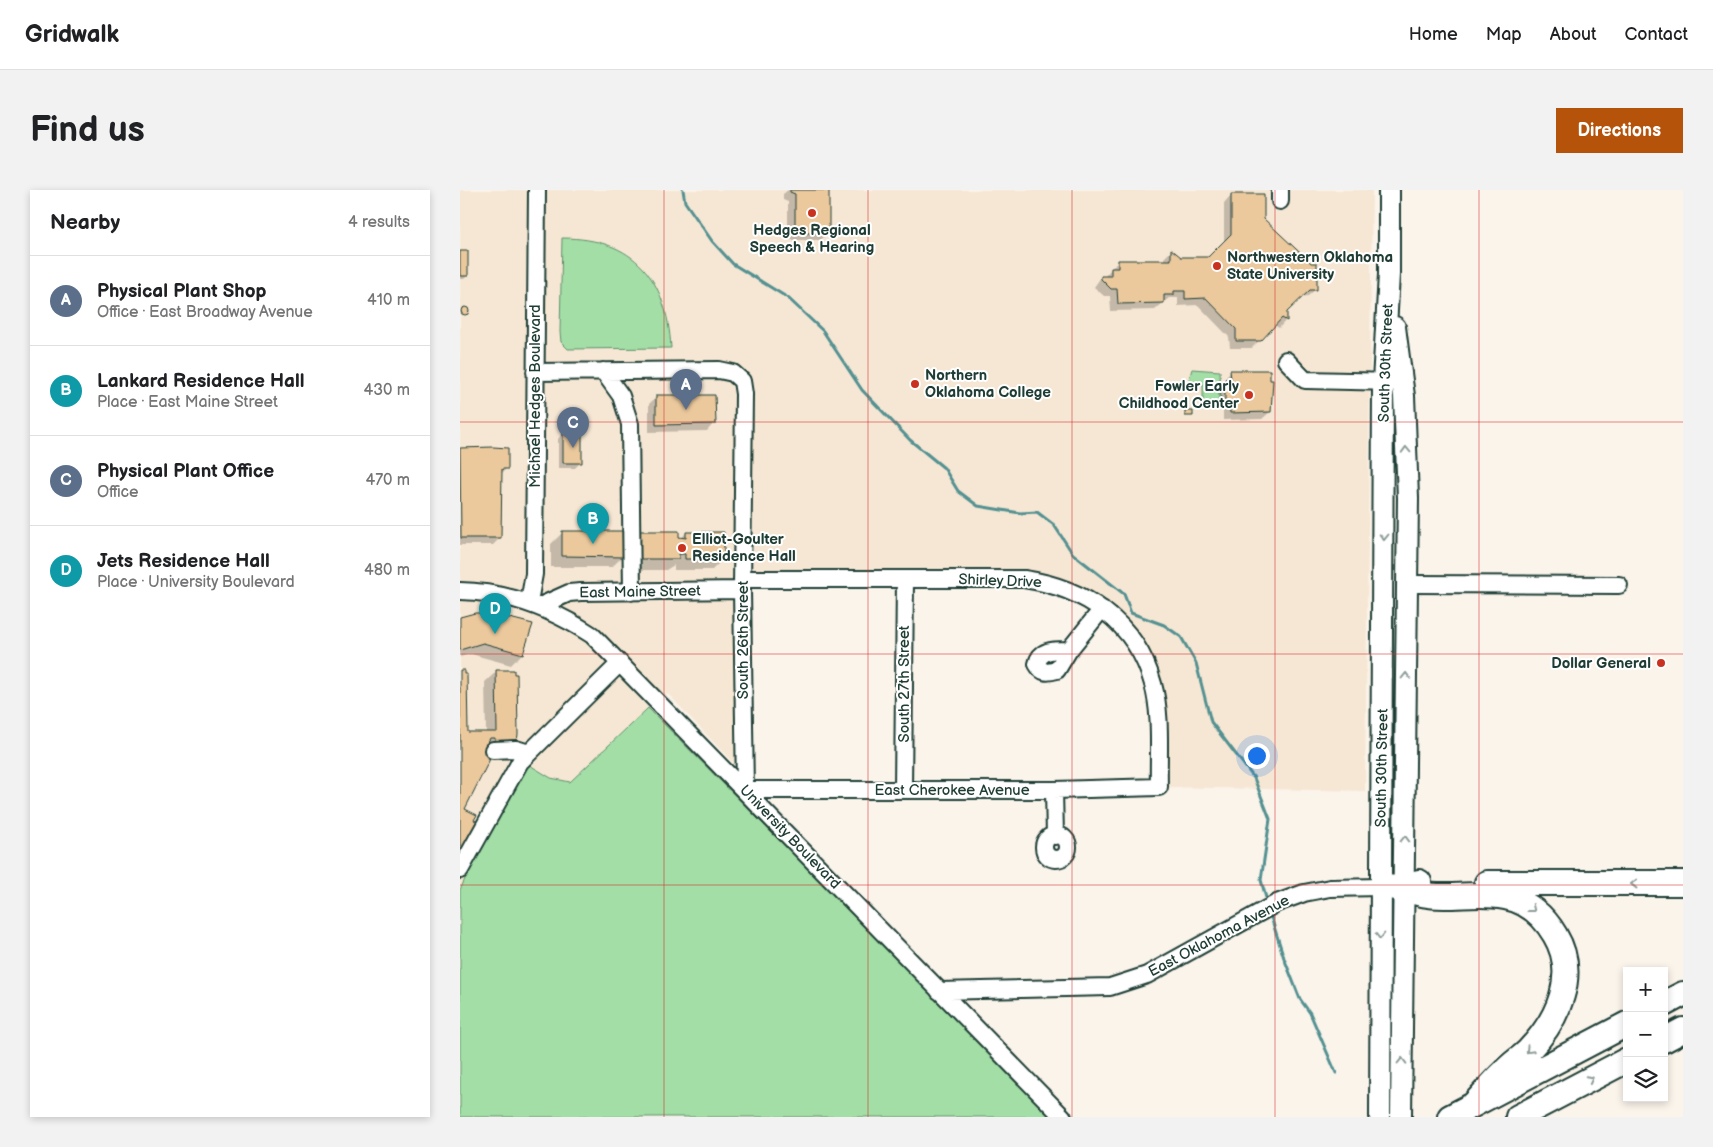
<!DOCTYPE html>
<meta charset="utf-8">
<style>
:root{--surface:#fff;--page:#f2f2f2;--text:#202124;--muted:#757577;--line:#e0e0e0;--accent:#b45309}
body{margin:0;font-family:"Balsamiq Sans",sans-serif;background:var(--page);color:var(--text)}
.controls{position:absolute;right:15px;bottom:15px;display:grid;overflow:hidden;border-radius:0px;box-shadow:0 2px 8px #0003}
.controls button{width:45px;height:45px;display:grid;place-items:center;padding:0;border:0;border-bottom:1px solid var(--line);background:var(--surface);color:var(--text);font:25px sans-serif}
.you{position:absolute;left:796px;top:565px;width:18px;height:18px;margin:-12px;border:4px solid #fff;border-radius:50%;background:#1a73e8;box-shadow:0 0 0 8px #1a73e833}
.badge{display:grid;place-items:center;width:32px;height:32px;border-radius:50%;background:var(--accent);color:#fff;font-size:16px;font-weight:700}
.pin{position:absolute;translate:-50% -41px;filter:drop-shadow(0 1px 2px #0008)}
.pin::after{content:'';position:absolute;top:26px;width:18px;height:15px;background:inherit;clip-path:polygon(0 0,100% 0,50% 100%)}
.list{margin:0;padding:0;list-style:none}
h2{display:flex;justify-content:space-between;align-items:center;height:65px;margin:0;padding:0 20px;font-size:21px}
h2 small{font-size:16px;font-weight:400;color:var(--muted)}
.list li{display:grid;grid-template-columns:32px 1fr auto;gap:15px;align-items:center;box-sizing:border-box;height:90px;padding:0 20px;border-top:1px solid var(--line)}
.list b{display:block;font-size:19px;white-space:nowrap}
.list p{margin:0;font-size:16px;white-space:nowrap;color:var(--muted)}
.list em{font-size:16px;font-style:normal;color:var(--muted)}
.icon{flex:none;width:28px;height:28px;fill:none;stroke:currentColor;stroke-width:2;stroke-linecap:round;stroke-linejoin:round}
.map{position:relative;flex:none;width:1223px;height:927px;overflow:hidden;border-radius:0px}
header{display:flex;align-items:center;gap:30px;box-sizing:border-box;height:70px;padding:0 25px;background:var(--surface);border-bottom:1px solid var(--line)}
header strong{font-size:24px}
nav{display:flex;gap:28px;margin-inline-start:auto;font-size:18px}
.intro{display:flex;align-items:center;justify-content:space-between;box-sizing:border-box;height:120px;padding:0 30px}
h1{margin:0;font-size:35px}
.button{padding:12px 22px;border-radius:0px;background:var(--accent);color:#fff;font-size:18px;font-weight:700}
main{display:flex;gap:30px;padding:0 30px}
aside{flex:1;background:var(--surface);border-radius:0px;box-shadow:0 2px 8px #0003}
.map>svg:first-child{display:block}
.built{fill:#f6e7d4}
.green{fill:#a2dea5;stroke:#608e6c}
.shadow{fill:#0003}
.lines{fill:none;stroke-linecap:round;stroke-linejoin:round}
.stream{stroke:#539091;stroke-width:3}
.building{fill:#ebc99d;stroke:#1f3d34}
.minor-casing{stroke:#1f3d34;stroke-width:20}
.major-casing{stroke:#1f3d34;stroke-width:24}
.highway-casing{stroke:#1f3d34;stroke-width:28}
.minor{stroke:#fff;stroke-width:16}
.major{stroke:#fff;stroke-width:20}
.highway{stroke:#fff;stroke-width:24}
.oneway{stroke:#8f9e9a}
.grid{fill:none;stroke:#d62828;stroke-width:1;stroke-opacity:0.55}
.poi-dot{fill:#c8321e;stroke:#fff;stroke-width:2}
.labels{text-anchor:middle;dominant-baseline:central;stroke-width:4;stroke-linejoin:round;paint-order:stroke}
.poi-label{font-size:15px;font-weight:bold;fill:#1f3d34;stroke:#fff;text-anchor:start}
.street-label{font-size:15px;fill:#1f3d34;stroke:#fff}
</style>
<header>
<strong>Gridwalk</strong>
<nav><a>Home</a><a>Map</a><a>About</a><a>Contact</a></nav>
</header>
<div class="intro"><h1>Find us</h1><a class="button">Directions</a></div>
<main>
<aside>
<h2>Nearby<small>4 results</small></h2>
<ul class="list">
<li><span class="badge" style="background:#5c6f8a">A</span><div><b>Physical Plant Shop</b><p>Office · East Broadway Avenue</p></div><em>410 m</em></li>
<li><span class="badge" style="background:#0f9aa8">B</span><div><b>Lankard Residence Hall</b><p>Place · East Maine Street</p></div><em>430 m</em></li>
<li><span class="badge" style="background:#5c6f8a">C</span><div><b>Physical Plant Office</b><p>Office</p></div><em>470 m</em></li>
<li><span class="badge" style="background:#0f9aa8">D</span><div><b>Jets Residence Hall</b><p>Place · University Boulevard</p></div><em>480 m</em></li>
</ul>
</aside>
<div class="map">
<svg width="1223" height="927" viewBox="0 0 1223 927">
<rect width="100%" height="100%" fill="#fbf4eb"/>
<filter id="ink" filterUnits="userSpaceOnUse"><feTurbulence type="fractalNoise" baseFrequency=".02" numOctaves="2"/><feDisplacementMap in="SourceGraphic" scale="10" xChannelSelector="R" yChannelSelector="G"/><feConvolveMatrix kernelMatrix="1 2 1 2 8 2 1 2 1" color-interpolation-filters="sRGB"/></filter>
<g filter="url(#ink)">
<!-- built -->
<path class="built" d="M 0,0 L 912,0 L 905,601 L 699,597 L 697,519 L 668,443 L 590,393 L 283,389 L 290,591 L 208,504 L 188,518 L 110,592 L 91,588 L 68,574 L 31,632 L 0,700 Z"/>
<!-- green -->
<path class="green" d="M 102,48 C 175,48 207,89 211,158 L 108,159 L 101,152 L 100,142 Z
M 732,179 L 760,181 L 761,214 L 743,214 L 743,194 L 732,193 L 729,189 Z
M 188,518 L 595,927 L 0,927 L 0,700 L 31,632 L 68,574 L 91,588 L 110,592 Z"/>
<!-- shadow -->
<path class="shadow" d="M 328,0 L 368,0 L 368,42 L 361,50 L 328,50 L 328,12 L 323,10 L 323,4 Z
M 771,5 L 803,29 L 856,99 L 848,106 L 841,107 L 826,122 L 826,130 L 819,138 L 814,135 L 792,158 L 770,158 L 769,147 L 738,115 L 718,116 L 718,108 L 709,108 L 695,120 L 651,121 L 650,106 L 644,106 L 634,97 L 641,87 L 644,87 L 658,71 L 704,71 L 704,68 L 711,61 L 721,68 L 748,68 L 764,53 L 764,13 Z
M 0,62 L 7,86 L 4,89 L 0,89 Z
M 6,118 L 7,121 L 2,125 L 0,122 Z
M 771,181 L 810,222 L 802,229 L 763,230 L 763,219 L 758,219 L 758,198 Z
M 196,207 L 254,233 L 247,241 L 189,242 L 189,214 Z
M 103,243 L 121,272 L 115,278 L 98,278 L 98,249 Z
M 45,258 L 47,278 L 41,284 L 40,348 L 33,355 L 0,355 L 0,259 Z
M 102,343 L 163,366 L 152,377 L 91,377 L 91,354 Z
M 180,343 L 220,349 L 226,343 L 263,369 L 252,380 L 214,380 L 214,375 L 206,380 L 169,380 L 169,354 Z
M 0,428 L 62,464 L 51,475 L 11,464 L 0,467 Z
M 0,481 L 7,543 L 26,543 L 25,492 L 37,481 L 56,485 L 32,563 L 3,619 L 12,631 L 0,665 Z"/>
<g class="lines">
<!-- stream -->
<path class="stream" d="M 223,0 L 225,12 L 252,51 L 273,74 L 328,108 L 363,141 L 402,200 L 450,250 L 484,278 L 498,301 L 518,316 L 560,323 L 577,322 L 594,335 L 613,364 L 664,404 L 671,423 L 704,435 L 721,447 L 736,473 L 751,532 L 794,588 L 810,629 L 801,690 L 806,708
M 811,727 L 824,768 L 840,809 L 850,823 L 876,883"/>
</g>
<!-- building -->
<path class="building" d="M 330,0 L 369,0 L 369,43 L 335,43 L 335,4 L 330,2 Z
M 771,4 L 804,4 L 804,29 L 851,73 L 857,73 L 857,100 L 850,100 L 827,122 L 827,131 L 822,128 L 801,151 L 776,151 L 776,139 L 746,108 L 725,109 L 725,101 L 714,101 L 714,105 L 704,105 L 704,113 L 658,114 L 657,99 L 651,99 L 641,89 L 641,86 L 651,86 L 651,78 L 658,78 L 658,70 L 711,70 L 711,59 L 721,67 L 748,67 L 771,44 Z
M 0,61 L 8,61 L 8,86 L 0,86 Z
M1 121a4 4 0 1 1 8 0a4 4 0 1 1-8 0Z
M 770,180 L 810,180 L 810,190 L 813,190 L 811,222 L 770,223 L 770,212 L 765,212 L 765,189 L 771,189 Z
M 196,205 L 255,205 L 256,234 L 196,235 Z
M 725,221 L 733,221 L 733,226 L 725,226 Z
M 103,242 L 122,242 L 122,273 L 103,273 Z
M 33,257 L 48,258 L 48,279 L 42,279 L 41,348 L 1,348 L 0,258 Z
M 102,341 L 164,341 L 164,367 L 102,366 Z
M 180,341 L 219,341 L 219,347 L 226,348 L 226,342 L 264,342 L 264,369 L 225,369 L 225,364 L 219,364 L 219,369 L 179,369 Z
M 15,423 L 30,423 L 73,434 L 63,464 L 23,453 L 0,460 L 0,427 Z
M 0,480 L 4,480 L 4,484 L 7,484 L 8,542 L 37,542 L 36,480 L 54,480 L 54,484 L 57,484 L 58,544 L 57,552 L 35,552 L 35,548 L 30,548 L 25,558 L 33,563 L 5,619 L 17,625 L 14,630 L 18,632 L 0,668 Z"/>
<g class="lines">
<defs>
<path id="minor" d="M 820,11 L 820,0
M 826,170 L 845,190 L 935,192
M 143,181 L 161,206 L 170,234 L 172,402
M 75,182 L 259,180 L 273,183 L 282,191 L 284,204 L 282,400 L 285,600 L 594,600 L 699,597 C 698,564 702,526 693,494 C 676,432 625,398 564,389 L 282,389
M 947,394 L 1159,395
M 0,401 C 49,402 91,418 132,445 L 603,927
M 69,412 L 74,384 L 77,0
M 80,416 L 109,403 L 121,402 L 282,400
M 609,460 L 597,480 C 587,483 582,483 577,474 C 580,459 595,460 609,460 L 642,419
M 33,560 L 56,559 L 69,563
M 443,600 L 445,389
M 594,600 L 595,646
M584 657a12 12 0 1 1 24 0a12 12 0 1 1-24 0Z
M 0,680 L 60,572 L 160,473
M 479,801 L 650,797 L 687,785 L 817,713 L 844,703 L 870,698 L 920,697"/>
<path id="major" d="M 935,137 L 944,206 L 948,308 L 941,927
M 920,927 L 923,192 L 929,84 L 929,0"/>
<path id="highway" d="M 1027,693 L 1223,693
M 920,697 L 944,698 L 959,692
M 944,698 C 974,714 1013,700 1045,707 C 1067,711 1084,726 1095,745 C 1119,785 1098,830 1068,861 C 1061,868 1052,873 1045,881 C 1034,891 1024,903 1014,914
M 1204,814 L 1223,804
M 1204,850 L 1223,840
M 990,927 L 1167,834
M 1058,927 L 1167,870"/>
</defs>
<!-- minor casing -->
<use href="#minor" class="minor-casing"/>
<!-- major casing -->
<use href="#major" class="major-casing"/>
<!-- highway casing -->
<use href="#highway" class="highway-casing"/>
<!-- minor -->
<use href="#minor" class="minor"/>
<!-- major -->
<use href="#major" class="major"/>
<!-- highway -->
<use href="#highway" class="highway"/>
</g>
<!-- one-way arrows -->
<defs><path id="oneway-chevron" d="M-2-3.5L2.5 0L-2 3.5" fill="none" stroke-width="1.6" stroke-linecap="round" stroke-linejoin="round" transform="scale(1.25)"/></defs>
<g class="oneway">
<use href="#oneway-chevron" transform="translate(946 260) rotate(-92)"/>
<use href="#oneway-chevron" transform="translate(924 347) rotate(91)"/>
<use href="#oneway-chevron" transform="translate(946 486) rotate(-89)"/>
<use href="#oneway-chevron" transform="translate(945 649) rotate(-89)"/>
<use href="#oneway-chevron" transform="translate(1174 694) rotate(-180)"/>
<use href="#oneway-chevron" transform="translate(1072 719) rotate(38)"/>
<use href="#oneway-chevron" transform="translate(920 746) rotate(90)"/>
<use href="#oneway-chevron" transform="translate(1069 860) rotate(134)"/>
<use href="#oneway-chevron" transform="translate(942 871) rotate(-89)"/>
<use href="#oneway-chevron" transform="translate(1130 889) rotate(-28)"/>
</g>
</g>
<!-- grid -->
<path class="grid" d="M 204,0 L 204,927M 408,0 L 408,927M 612,0 L 612,927M 815,0 L 815,927M 1019,0 L 1019,927M 0,232 L 1223,232M 0,464 L 1223,464M 0,695 L 1223,695"/>
<!-- markers -->
<g class="poi-dot">
<circle cx="352" cy="23" r="5"/>
<circle cx="757" cy="76" r="5"/>
<circle cx="455" cy="194" r="5"/>
<circle cx="789" cy="205" r="5"/>
<circle cx="222" cy="358" r="5"/>
<circle cx="1201" cy="473" r="5"/>
</g>
<g class="labels">
<!-- poi labels -->
<g class="poi-label">
<text x="352" y="40" text-anchor="middle">Hedges Regional<tspan x="352" dy="17">Speech &amp; Hearing</tspan></text>
<text x="767" y="67">Northwestern Oklahoma<tspan x="767" dy="17">State University</tspan></text>
<text x="465" y="185">Northern<tspan x="465" dy="17">Oklahoma College</tspan></text>
<text x="779" y="196" text-anchor="end">Fowler Early<tspan x="779" dy="17">Childhood Center</tspan></text>
<text x="232" y="349">Elliot-Goulter<tspan x="232" dy="17">Residence Hall</tspan></text>
<text x="1191" y="473" text-anchor="end">Dollar General</text>
</g>
<!-- street labels -->
<g class="street-label">
<text transform="translate(926 173) rotate(-88)">South 30th Street</text>
<text transform="translate(75 206) rotate(-90)">Michael Hedges Boulevard</text>
<text transform="translate(540 391) rotate(2)">Shirley Drive</text>
<text transform="translate(180 402) rotate(-1)">East Maine Street</text>
<text transform="translate(283 450) rotate(-90)">South 26th Street</text>
<text transform="translate(444 494) rotate(-90)">South 27th Street</text>
<text transform="translate(922 578) rotate(-89)">South 30th Street</text>
<text x="492" y="600">East Cherokee Avenue</text>
<text transform="translate(330 647) rotate(46)">University Boulevard</text>
<text transform="translate(759 746) rotate(-28)">East Oklahoma Avenue</text>
</g>
</g>
</svg>
<div class="controls">
<button>+</button>
<button>−</button>
<button><svg class="icon" aria-label="layers" viewBox="0 0 24 24"><path d="M12 4l9 5-9 5-9-5zM3 14l9 5 9-5"/></svg></button>
</div>
<div class="you"></div>
<div class="pin badge" style="left:226px;top:220px;background:#5c6f8a">A</div>
<div class="pin badge" style="left:133px;top:354px;background:#0f9aa8">B</div>
<div class="pin badge" style="left:113px;top:258px;background:#5c6f8a">C</div>
<div class="pin badge" style="left:35px;top:444px;background:#0f9aa8">D</div>
</div>
</main>
